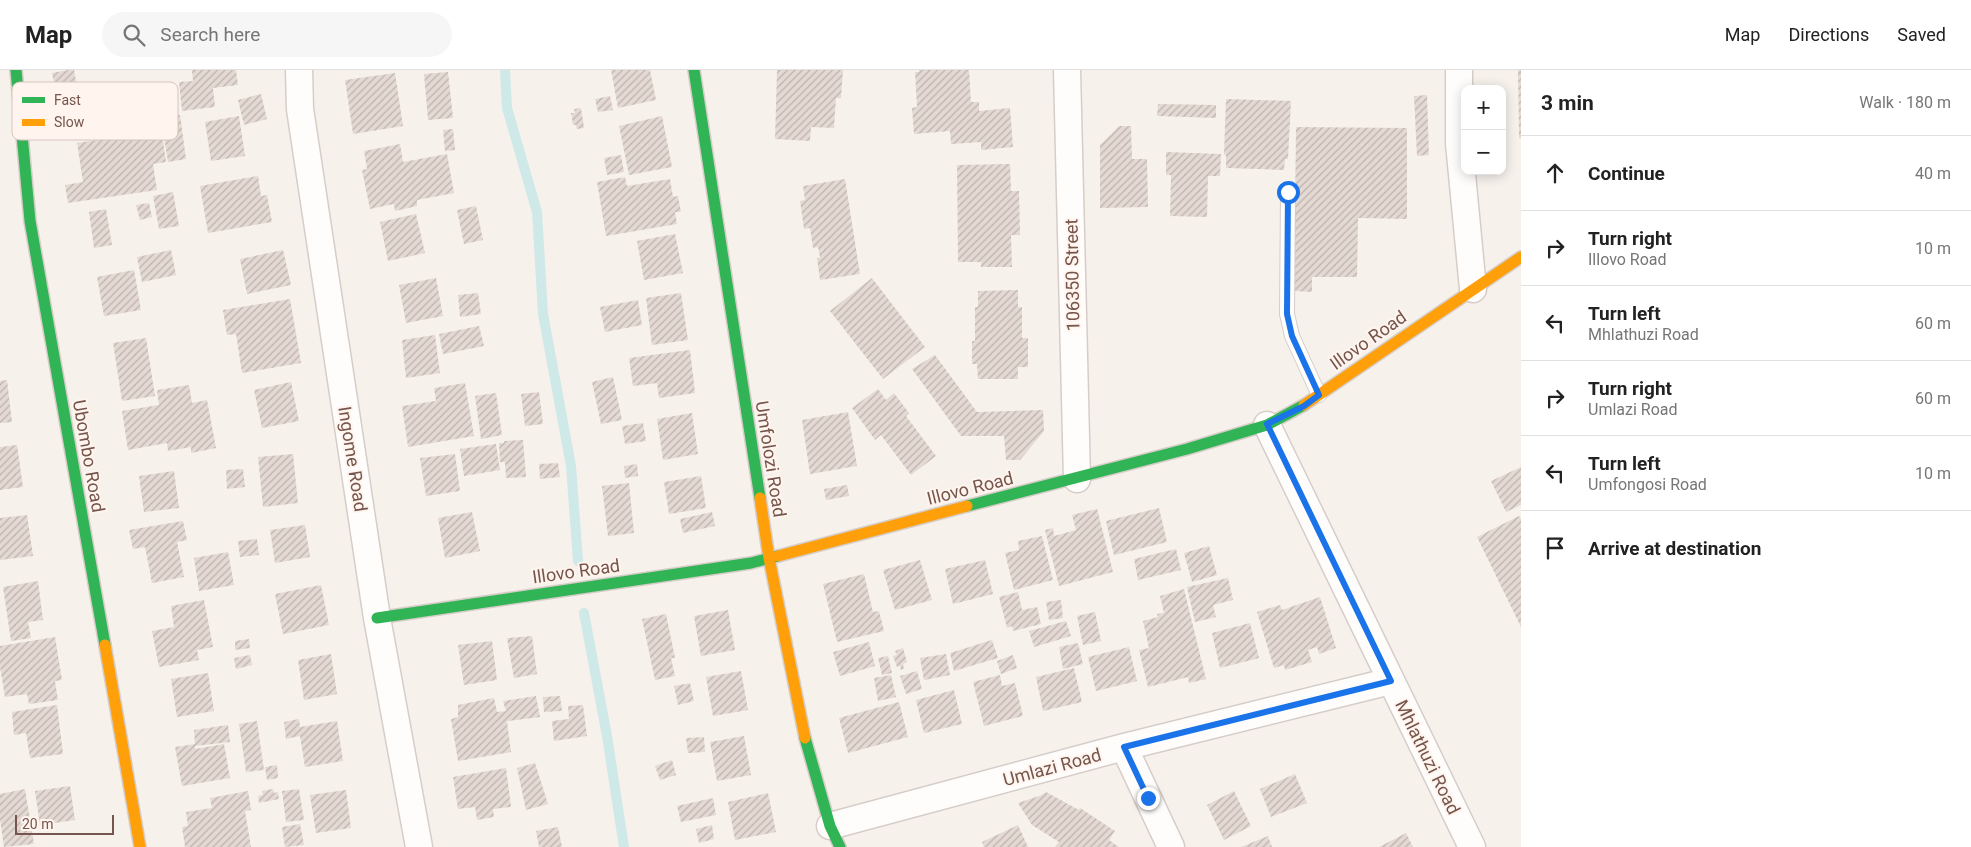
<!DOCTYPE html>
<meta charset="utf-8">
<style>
:root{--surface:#fff;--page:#f6f6f6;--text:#222;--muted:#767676;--line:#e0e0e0}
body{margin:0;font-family:Roboto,sans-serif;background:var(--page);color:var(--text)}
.controls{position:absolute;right:15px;top:15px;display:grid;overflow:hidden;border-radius:10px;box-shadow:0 2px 12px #0003}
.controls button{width:45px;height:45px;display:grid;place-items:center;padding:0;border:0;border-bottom:1px solid var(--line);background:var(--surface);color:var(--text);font:25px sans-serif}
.scale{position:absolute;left:15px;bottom:12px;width:99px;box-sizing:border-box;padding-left:5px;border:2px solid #75554c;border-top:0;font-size:14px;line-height:18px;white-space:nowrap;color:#75554c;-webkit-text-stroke:4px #fff5ee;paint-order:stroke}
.stop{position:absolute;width:15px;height:15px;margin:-11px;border:4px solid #1a73e8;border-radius:50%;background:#fff}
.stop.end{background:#1a73e8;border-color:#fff;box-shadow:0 1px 5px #0008}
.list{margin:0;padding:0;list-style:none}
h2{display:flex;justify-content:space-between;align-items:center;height:65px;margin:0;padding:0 20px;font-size:21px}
h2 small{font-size:16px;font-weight:400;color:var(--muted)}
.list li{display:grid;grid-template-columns:32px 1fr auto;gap:15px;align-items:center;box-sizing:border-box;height:75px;padding:0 20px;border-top:1px solid var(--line)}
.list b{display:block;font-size:19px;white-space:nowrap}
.list p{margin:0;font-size:16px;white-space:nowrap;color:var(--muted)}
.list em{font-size:16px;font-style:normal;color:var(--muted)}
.icon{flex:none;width:28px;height:28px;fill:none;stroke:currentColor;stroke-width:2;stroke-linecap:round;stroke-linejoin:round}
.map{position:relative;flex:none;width:1521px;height:777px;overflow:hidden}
header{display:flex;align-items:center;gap:30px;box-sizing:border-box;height:70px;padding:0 25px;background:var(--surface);border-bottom:1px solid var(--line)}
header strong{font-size:24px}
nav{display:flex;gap:28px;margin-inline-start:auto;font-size:18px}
.search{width:350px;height:45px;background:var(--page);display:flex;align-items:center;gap:12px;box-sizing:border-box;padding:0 18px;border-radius:28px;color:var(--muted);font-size:19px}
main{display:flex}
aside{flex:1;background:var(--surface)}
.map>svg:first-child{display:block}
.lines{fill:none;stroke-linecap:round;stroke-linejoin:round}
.stream{stroke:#cee9e7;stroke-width:10}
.building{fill:url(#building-hatch)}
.lane-casing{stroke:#d6cdc8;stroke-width:16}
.street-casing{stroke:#d6cdc8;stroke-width:29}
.fast-casing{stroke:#d6cdc8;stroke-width:14}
.slow-casing{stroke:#d6cdc8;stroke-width:14}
.lane{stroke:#fefdfc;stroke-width:14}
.street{stroke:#fefdfc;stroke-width:26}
.fast{stroke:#30b455;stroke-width:11}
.slow{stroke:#ff9f0a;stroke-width:11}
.route{stroke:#1a73e8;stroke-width:6}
.labels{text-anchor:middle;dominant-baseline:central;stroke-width:4;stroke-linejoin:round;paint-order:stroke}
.street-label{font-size:18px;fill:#75554c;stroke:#fff5ee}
.key{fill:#fff5ee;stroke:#d6c5bd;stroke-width:1}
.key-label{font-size:14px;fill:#75554c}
</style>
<header>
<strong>Map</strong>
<div class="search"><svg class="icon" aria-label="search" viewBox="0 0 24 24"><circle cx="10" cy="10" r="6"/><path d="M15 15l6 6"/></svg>Search here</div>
<nav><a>Map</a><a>Directions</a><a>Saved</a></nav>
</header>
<main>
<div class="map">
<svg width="1521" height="777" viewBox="0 0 1521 777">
<defs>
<pattern id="building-hatch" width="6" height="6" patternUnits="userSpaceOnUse" patternTransform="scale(1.25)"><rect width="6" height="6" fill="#e4d9d3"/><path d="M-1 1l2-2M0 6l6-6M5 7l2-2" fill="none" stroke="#bdb3ad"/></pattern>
</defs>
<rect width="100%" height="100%" fill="#f7f1ec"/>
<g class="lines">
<!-- stream -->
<path class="stream" d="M 505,0 L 507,38 L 537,142 L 543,244 L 571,396 L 578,491
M 584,543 L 607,666 L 624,777"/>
</g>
<!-- building -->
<path class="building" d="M 68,0 L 74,0 L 78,22 L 57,27 L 52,3 Z
M 192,0 L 236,0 L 238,15 L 213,18 L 215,37 L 182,41 L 179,12 L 193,11 Z
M 611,0 L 650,0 L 656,30 L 618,38 Z
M 777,0 L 843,0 L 841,28 L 836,28 L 834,58 L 811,57 L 810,71 L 775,69 Z
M 919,0 L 969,0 L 971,32 L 979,32 L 979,41 L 1010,38 L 1013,77 L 981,80 L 981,72 L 951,74 L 950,61 L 914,64 L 912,38 L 917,37 L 915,2 L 919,2 Z
M 1518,0 L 1521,0 L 1521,68 L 1519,68 Z
M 448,2 L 453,48 L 428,50 L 424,4 Z
M 395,3 L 403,56 L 353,64 L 345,10 Z
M 261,24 L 267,49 L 244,55 L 238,30 Z
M 1427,25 L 1429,85 L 1417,86 L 1414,26 Z
M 610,26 L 613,40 L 598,42 L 595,29 Z
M 1226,29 L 1291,31 L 1288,89 L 1285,89 L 1284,100 L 1226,98 L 1226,85 L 1224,85 Z
M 1158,34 L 1216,35 L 1216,48 L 1157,46 Z
M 581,38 L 584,58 L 577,59 L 576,55 L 573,55 L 571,43 L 575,43 L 574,39 Z
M 159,42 L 166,92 L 153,94 L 157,120 L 68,133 L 65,115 L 83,112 L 77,73 L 111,68 L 109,55 L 123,53 L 123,47 Z
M 180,45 L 186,89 L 168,92 L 161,48 Z
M 239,46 L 245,86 L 211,91 L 205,52 Z
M 662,46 L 672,97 L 629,105 L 619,56 Z
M 1119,56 L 1131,56 L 1132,89 L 1147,89 L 1148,137 L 1100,138 L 1100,75 Z
M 1296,57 L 1407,58 L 1407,149 L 1358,148 L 1357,207 L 1312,207 L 1312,222 L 1294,221 Z
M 453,59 L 455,80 L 445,81 L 443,60 Z
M 400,74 L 403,92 L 447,84 L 454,123 L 417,130 L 417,136 L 395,141 L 394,134 L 370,139 L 362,100 L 367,99 L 364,81 Z
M 1166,82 L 1221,84 L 1220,106 L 1208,106 L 1207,147 L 1170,146 L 1171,105 L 1166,105 Z
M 621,85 L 624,102 L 607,105 L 604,88 Z
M 1010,94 L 1011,121 L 1019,121 L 1020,165 L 1011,165 L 1012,197 L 981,197 L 981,192 L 958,192 L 957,95 Z
M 258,106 L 261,126 L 267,125 L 272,152 L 208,163 L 200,116 Z
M 625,107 L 627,116 L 670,109 L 673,127 L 678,126 L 681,142 L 675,142 L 677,154 L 606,166 L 597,112 Z
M 845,109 L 860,204 L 820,210 L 817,188 L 820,188 L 818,177 L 813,178 L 810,158 L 804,159 L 800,131 L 805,130 L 803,116 Z
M 173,122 L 179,156 L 159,159 L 153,126 Z
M 149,133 L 152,147 L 140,150 L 136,135 Z
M 476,136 L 483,170 L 464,174 L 457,140 Z
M 106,139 L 112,175 L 94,178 L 89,142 Z
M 416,144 L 425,183 L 388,191 L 380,152 Z
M 675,164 L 683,203 L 644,210 L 637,171 Z
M 171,180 L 176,205 L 142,212 L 137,187 Z
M 283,180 L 291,215 L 247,224 L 240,189 Z
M 134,200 L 141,240 L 104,246 L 97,207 Z
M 436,208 L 443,246 L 406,253 L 399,215 Z
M 872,208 L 925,277 L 883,309 L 830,241 Z
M 1018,220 L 1018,237 L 1022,237 L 1022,268 L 1028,268 L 1028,297 L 1018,297 L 1018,309 L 978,309 L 977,294 L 972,294 L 972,271 L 975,271 L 975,237 L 978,237 L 978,221 Z
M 478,223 L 481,244 L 460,247 L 458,225 Z
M 681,223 L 688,270 L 652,275 L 646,228 Z
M 290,229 L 301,293 L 242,303 L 236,264 L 227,265 L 223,240 Z
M 638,230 L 642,255 L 605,262 L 600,237 Z
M 479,256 L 484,276 L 443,284 L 439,264 Z
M 435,265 L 440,303 L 406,308 L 402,270 Z
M 146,268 L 155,326 L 122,331 L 113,273 Z
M 690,280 L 695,323 L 659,328 L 657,313 L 633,316 L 629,288 Z
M 935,285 L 977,342 L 1043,340 L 1044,361 L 1020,390 L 1006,390 L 1004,366 L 961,366 L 912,299 Z
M 613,307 L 622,350 L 601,354 L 592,312 Z
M 7,310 L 12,352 L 0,353 L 0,311 Z
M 291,312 L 299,351 L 262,358 L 254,320 Z
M 465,313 L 474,366 L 408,377 L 402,336 L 436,331 L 434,318 Z
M 189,315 L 192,333 L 207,330 L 216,378 L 191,383 L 191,377 L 168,381 L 167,373 L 128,380 L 122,341 L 159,335 L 157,320 Z
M 878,319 L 886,330 L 894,323 L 909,343 L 906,346 L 936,386 L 911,405 L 881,365 L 875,370 L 852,338 Z
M 539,322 L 543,354 L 525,356 L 521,324 Z
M 496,323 L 502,365 L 481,369 L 475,326 Z
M 848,342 L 857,396 L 810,404 L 802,350 Z
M 692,343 L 698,384 L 663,390 L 657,349 Z
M 643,353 L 646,371 L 625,374 L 622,356 Z
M 523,370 L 526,407 L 506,408 L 505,392 L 500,392 L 499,373 L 504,373 L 504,371 Z
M 496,374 L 500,400 L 464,406 L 460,379 Z
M 17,375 L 23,417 L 0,420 L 0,377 Z
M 293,384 L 298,433 L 263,437 L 258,387 Z
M 455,384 L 460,421 L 426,426 L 420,388 Z
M 558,393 L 560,407 L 540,409 L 539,394 Z
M 637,394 L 638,406 L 625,408 L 624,396 Z
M 1521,397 L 1521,435 L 1506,442 L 1491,411 Z
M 243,399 L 245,417 L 227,419 L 226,400 Z
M 174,401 L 179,438 L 144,442 L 139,406 Z
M 701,406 L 706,438 L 669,444 L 664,412 Z
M 629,413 L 634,463 L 608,466 L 602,416 Z
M 847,415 L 849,426 L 826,430 L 824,419 Z
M 1159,438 L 1167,472 L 1114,485 L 1106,451 Z
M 1097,439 L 1113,502 L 1059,516 L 1045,460 L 1053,458 L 1054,466 L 1076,460 L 1072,445 Z
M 472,442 L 480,481 L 445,488 L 438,448 Z
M 712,442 L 715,456 L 683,463 L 680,449 Z
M 27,445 L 33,486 L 0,490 L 0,448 Z
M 1519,446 L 1521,449 L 1521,557 L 1477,467 Z
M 183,451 L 187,470 L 177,472 L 184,507 L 152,513 L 145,477 L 133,479 L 129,460 Z
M 305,455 L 310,487 L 275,493 L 270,460 Z
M 1042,466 L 1053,510 L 1014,520 L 1005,483 L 1019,480 L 1018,471 Z
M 257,469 L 259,485 L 240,487 L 238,471 Z
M 1209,476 L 1217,505 L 1192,512 L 1184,483 Z
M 1176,479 L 1181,500 L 1138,510 L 1134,489 Z
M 228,482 L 234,515 L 199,521 L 194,488 Z
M 920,490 L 932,530 L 895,540 L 883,500 Z
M 985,490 L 993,524 L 953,534 L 945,499 Z
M 864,504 L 873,542 L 879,541 L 884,561 L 837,572 L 823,514 Z
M 1228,508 L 1233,530 L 1213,535 L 1216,547 L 1195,552 L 1187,517 Z
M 38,511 L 43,550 L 28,552 L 31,568 L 11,571 L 3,517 Z
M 321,515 L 329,555 L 283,564 L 275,524 Z
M 1184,519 L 1206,609 L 1189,613 L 1188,607 L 1148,617 L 1139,580 L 1149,578 L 1143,551 L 1158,547 L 1157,544 L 1164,543 L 1160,526 Z
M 1018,522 L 1022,540 L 1037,537 L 1041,554 L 1013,561 L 1012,556 L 1007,558 L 999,527 Z
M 1320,527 L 1336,578 L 1319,584 L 1317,577 L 1308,580 L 1312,592 L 1285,600 L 1284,595 L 1274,598 L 1257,542 L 1280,535 L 1282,540 Z
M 204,530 L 213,577 L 197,580 L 199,590 L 159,597 L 152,561 L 174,557 L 171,536 Z
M 1061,530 L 1063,548 L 1049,550 L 1046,532 Z
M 728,540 L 735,580 L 701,586 L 694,546 Z
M 1095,542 L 1101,571 L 1083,575 L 1077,546 Z
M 666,544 L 675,588 L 671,588 L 675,606 L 655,610 L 642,549 Z
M 1066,551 L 1071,566 L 1034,577 L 1029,561 Z
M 1250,553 L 1259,588 L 1220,598 L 1212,563 Z
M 532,566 L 537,604 L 514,608 L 507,568 Z
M 55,567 L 62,610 L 55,611 L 58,630 L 29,634 L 27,624 L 5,627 L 0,597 L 0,576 Z
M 249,569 L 250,578 L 235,580 L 235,571 Z
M 992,570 L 998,588 L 954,601 L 950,583 Z
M 492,571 L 497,610 L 464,615 L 458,575 Z
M 869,572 L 875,596 L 840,606 L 833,582 Z
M 1078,573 L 1083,594 L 1063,599 L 1059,577 Z
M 1129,577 L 1137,611 L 1096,621 L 1088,587 Z
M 903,578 L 907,592 L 903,594 L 904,599 L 901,600 L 900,596 L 897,597 L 893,586 L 897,585 L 895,581 Z
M 331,584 L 337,624 L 304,630 L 298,590 Z
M 946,584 L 950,605 L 924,610 L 920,588 Z
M 250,585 L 252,595 L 236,599 L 234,588 Z
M 1013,585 L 1017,598 L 1001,604 L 997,591 Z
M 888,586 L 892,603 L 882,605 L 878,588 Z
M 1074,598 L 1082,632 L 1043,641 L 1036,607 Z
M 741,601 L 748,640 L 713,646 L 706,607 Z
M 917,601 L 922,619 L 906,624 L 900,606 Z
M 208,603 L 214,641 L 177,647 L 171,609 Z
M 891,605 L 896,627 L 878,631 L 874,608 Z
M 1000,605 L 1002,616 L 1015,613 L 1023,646 L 984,656 L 973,612 Z
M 690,613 L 694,631 L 678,635 L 674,616 Z
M 954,620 L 962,654 L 924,663 L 916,630 Z
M 536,626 L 540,647 L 507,651 L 511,682 L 458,691 L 451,649 L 458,647 L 458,635 L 494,628 L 497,642 L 506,641 L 503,631 Z
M 560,626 L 562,641 L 544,642 L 543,627 Z
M 899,632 L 908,667 L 848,683 L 839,648 Z
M 57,635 L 63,684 L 30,688 L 26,663 L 14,665 L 12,642 Z
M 583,635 L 587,666 L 554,671 L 552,651 L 569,649 L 568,636 Z
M 299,649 L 300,657 L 337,651 L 343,691 L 305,697 L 300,666 L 286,669 L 284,652 Z
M 257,651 L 264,700 L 246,702 L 239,654 Z
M 228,655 L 230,672 L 195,676 L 195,679 L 224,674 L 230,708 L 182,716 L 175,677 L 195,674 L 194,660 Z
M 744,666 L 751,705 L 717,711 L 710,672 Z
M 704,667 L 705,682 L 688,683 L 686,668 Z
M 672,690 L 676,705 L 660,710 L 655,696 Z
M 535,693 L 548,734 L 526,740 L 517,698 Z
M 277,695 L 278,708 L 267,710 L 265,697 Z
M 506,698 L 511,737 L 493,739 L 494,747 L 477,750 L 475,737 L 458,739 L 453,707 Z
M 1295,704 L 1307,733 L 1271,747 L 1260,719 Z
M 70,716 L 75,750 L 40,755 L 35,721 Z
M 25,719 L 34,774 L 4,777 L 0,749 L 0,724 Z
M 273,719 L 274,723 L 278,722 L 279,729 L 259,733 L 258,726 L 263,725 L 262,721 Z
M 299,719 L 304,750 L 286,752 L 282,721 Z
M 346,720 L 351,758 L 316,763 L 310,725 Z
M 248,721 L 251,740 L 245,741 L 251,777 L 185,777 L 182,757 L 188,756 L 186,742 L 212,738 L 210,728 Z
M 1234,721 L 1251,756 L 1224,770 L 1207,735 Z
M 1046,722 L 1079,740 L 1080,738 L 1115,761 L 1109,770 L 1119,777 L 1055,777 L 1059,772 L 1032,755 L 1018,733 L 1042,725 Z
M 768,723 L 776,762 L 735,770 L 728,732 Z
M 713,728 L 716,745 L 681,752 L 677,736 Z
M 300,754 L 304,775 L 285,777 L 282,757 Z
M 712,755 L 714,769 L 699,773 L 696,759 Z
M 1018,755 L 1028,777 L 984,777 L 982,772 Z
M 558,757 L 562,777 L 539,777 L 536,761 Z
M 1406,763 L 1413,777 L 1379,777 Z
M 1268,766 L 1272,777 L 1241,777 Z"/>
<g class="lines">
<defs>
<path id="lane" d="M 1288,122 L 1287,244 L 1292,266 L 1319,325"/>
<path id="street" d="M 299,0 L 300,39 L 377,548 L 419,777
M 1067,0 L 1077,409
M 1459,0 L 1459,73 L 1473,219
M 1267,355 L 1472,777
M 1124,677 L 1171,777
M 830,756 L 1124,677 L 1391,611"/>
<path id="fast" d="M 16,0 L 30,151 L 105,575
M 694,0 L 760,428
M 967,436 L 1187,379 L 1267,355 L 1304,335
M 377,548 L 751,493 L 778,486
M 805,668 L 830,756 L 840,777"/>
<path id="slow" d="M 1304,335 L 1521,187
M 760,428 L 769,488 L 805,668
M 778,486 L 967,436
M 105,575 L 140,777"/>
</defs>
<!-- lane casing -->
<use href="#lane" class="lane-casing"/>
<!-- street casing -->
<use href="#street" class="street-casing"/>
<!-- fast casing -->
<use href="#fast" class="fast-casing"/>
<!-- slow casing -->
<use href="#slow" class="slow-casing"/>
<!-- lane -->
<use href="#lane" class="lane"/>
<!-- street -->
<use href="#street" class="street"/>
<!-- fast -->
<use href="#fast" class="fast"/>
<!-- slow -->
<use href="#slow" class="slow"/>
</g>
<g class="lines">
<!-- route -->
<path class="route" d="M 1148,728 L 1124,677 L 1391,611 L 1267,354 L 1304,336 L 1319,325 L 1292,266 L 1287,244 L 1288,122"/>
</g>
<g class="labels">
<!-- street labels -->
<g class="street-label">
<text transform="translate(1072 205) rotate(-91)">106350 Street</text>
<text transform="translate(1368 270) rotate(-35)">Illovo Road</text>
<text transform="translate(89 386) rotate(80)">Ubombo Road</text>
<text transform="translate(353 389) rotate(81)">Ingome Road</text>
<text transform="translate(771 389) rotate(81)">Umfolozi Road</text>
<text transform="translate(970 418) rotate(-14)">Illovo Road</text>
<text transform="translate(576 501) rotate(-8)">Illovo Road</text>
<text transform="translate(1428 687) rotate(64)">Mhlathuzi Road</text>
<text transform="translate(1052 697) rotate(-15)">Umlazi Road</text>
</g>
</g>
<!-- legend -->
<rect x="12" y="12" width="166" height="58" rx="8" class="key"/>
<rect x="22" y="27" width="23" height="6" fill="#30b455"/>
<rect x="22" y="49" width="23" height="7" fill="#ff9f0a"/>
<g class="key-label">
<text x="54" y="35">Fast</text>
<text x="54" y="57">Slow</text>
</g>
</svg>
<div class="controls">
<button>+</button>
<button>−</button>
</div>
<div class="scale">20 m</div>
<div class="stop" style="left:1288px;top:122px"></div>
<div class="stop end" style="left:1148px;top:728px"></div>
</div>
<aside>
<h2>3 min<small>Walk · 180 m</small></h2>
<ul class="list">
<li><svg class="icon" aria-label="ahead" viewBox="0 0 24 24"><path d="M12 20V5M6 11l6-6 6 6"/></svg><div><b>Continue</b></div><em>40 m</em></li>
<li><svg class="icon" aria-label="right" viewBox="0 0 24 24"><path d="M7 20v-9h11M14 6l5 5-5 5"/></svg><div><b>Turn right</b><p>Illovo Road</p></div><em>10 m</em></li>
<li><svg class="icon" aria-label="left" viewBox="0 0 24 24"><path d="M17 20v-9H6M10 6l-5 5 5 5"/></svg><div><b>Turn left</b><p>Mhlathuzi Road</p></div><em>60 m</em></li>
<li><svg class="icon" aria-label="right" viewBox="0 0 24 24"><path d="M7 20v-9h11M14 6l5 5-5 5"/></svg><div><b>Turn right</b><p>Umlazi Road</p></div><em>60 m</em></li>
<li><svg class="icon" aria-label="left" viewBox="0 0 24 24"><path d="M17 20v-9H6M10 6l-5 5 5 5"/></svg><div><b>Turn left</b><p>Umfongosi Road</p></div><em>10 m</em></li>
<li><svg class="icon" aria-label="arrive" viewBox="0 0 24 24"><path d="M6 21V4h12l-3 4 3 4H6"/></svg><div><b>Arrive at destination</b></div></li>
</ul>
</aside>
</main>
